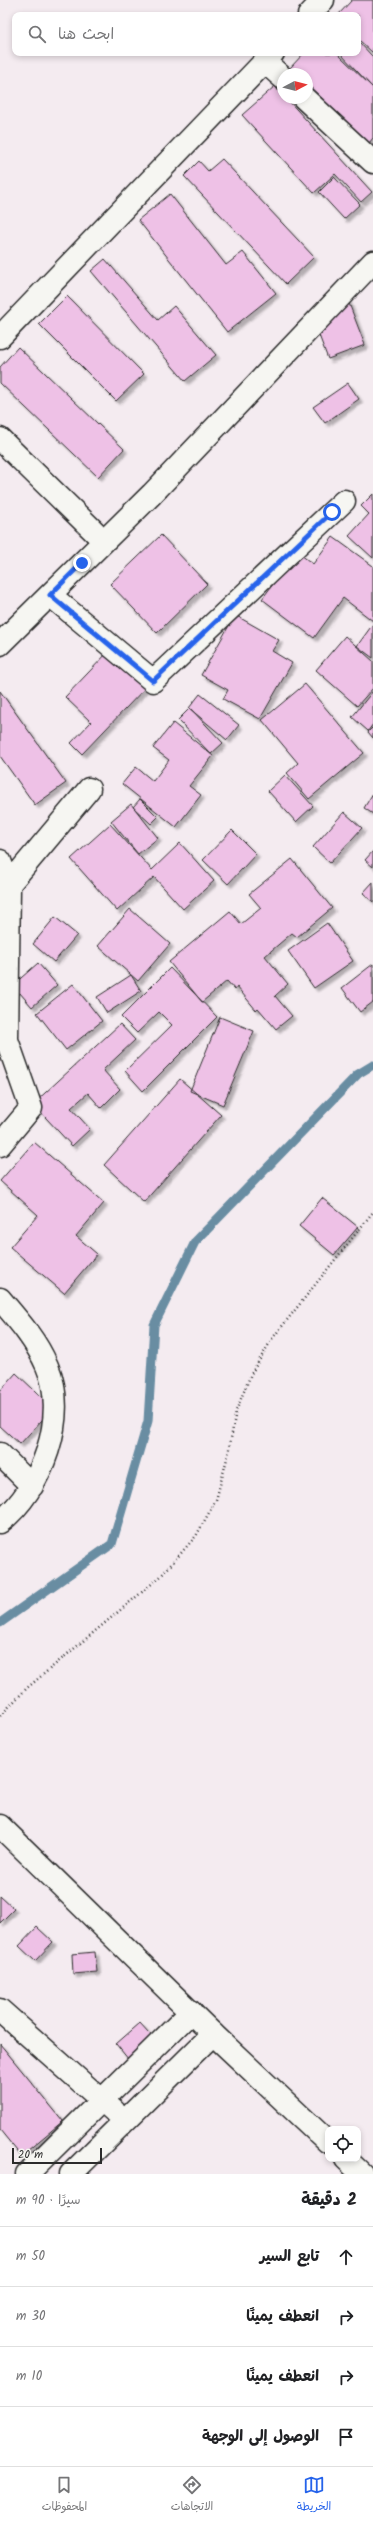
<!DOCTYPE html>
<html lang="ar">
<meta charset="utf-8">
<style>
:root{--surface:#fff;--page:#f2f2f2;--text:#202124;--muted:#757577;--line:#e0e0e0;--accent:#2563eb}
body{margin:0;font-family:Kalam,"Playpen Sans Arabic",sans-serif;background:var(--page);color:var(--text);direction:rtl}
.controls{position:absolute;right:12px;bottom:12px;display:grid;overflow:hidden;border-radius:8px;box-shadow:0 2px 6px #0003}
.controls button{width:36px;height:36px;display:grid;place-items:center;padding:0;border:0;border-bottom:1px solid var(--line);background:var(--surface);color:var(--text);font:20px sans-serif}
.compass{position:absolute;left:277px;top:68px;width:36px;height:36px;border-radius:50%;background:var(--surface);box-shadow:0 2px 6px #0003;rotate:83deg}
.scale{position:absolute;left:12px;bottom:10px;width:90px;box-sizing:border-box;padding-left:4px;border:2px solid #2b2b2b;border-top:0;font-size:11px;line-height:14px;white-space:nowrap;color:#2b2b2b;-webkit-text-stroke:3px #f6f6f2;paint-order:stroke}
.stop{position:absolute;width:12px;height:12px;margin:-9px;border:3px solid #2563eb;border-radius:50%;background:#fff}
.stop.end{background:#2563eb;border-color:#fff;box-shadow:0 1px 4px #0008}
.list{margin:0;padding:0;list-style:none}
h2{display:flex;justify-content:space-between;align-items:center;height:52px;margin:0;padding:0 16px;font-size:17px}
h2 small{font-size:13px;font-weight:400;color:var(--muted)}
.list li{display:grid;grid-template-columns:26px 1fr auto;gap:12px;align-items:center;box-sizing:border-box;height:60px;padding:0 16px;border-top:1px solid var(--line)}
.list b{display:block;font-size:15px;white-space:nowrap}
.list em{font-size:13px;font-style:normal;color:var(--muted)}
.icon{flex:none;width:22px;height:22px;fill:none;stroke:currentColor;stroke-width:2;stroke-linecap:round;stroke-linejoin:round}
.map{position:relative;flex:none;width:373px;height:2174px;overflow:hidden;direction:ltr}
.search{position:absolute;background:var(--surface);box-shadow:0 2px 6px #0003;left:12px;right:12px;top:12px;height:44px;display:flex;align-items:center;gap:10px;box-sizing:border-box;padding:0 14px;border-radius:8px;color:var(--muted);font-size:15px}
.sheet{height:292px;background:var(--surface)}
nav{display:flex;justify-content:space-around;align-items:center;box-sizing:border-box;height:56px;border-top:1px solid var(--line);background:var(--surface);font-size:11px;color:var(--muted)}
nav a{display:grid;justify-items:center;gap:2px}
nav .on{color:var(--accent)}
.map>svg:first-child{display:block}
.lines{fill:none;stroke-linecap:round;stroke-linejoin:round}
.stream{stroke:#698da2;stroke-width:9}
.building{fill:#eec1e6;stroke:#2b2b2b;filter:url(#shadow)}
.street-casing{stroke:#2b2b2b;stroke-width:25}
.secondary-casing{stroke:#2b2b2b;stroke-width:25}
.path{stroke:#2b2b2b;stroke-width:2.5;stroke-dasharray:1 3;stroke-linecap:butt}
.street{stroke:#f6f6f2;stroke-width:22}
.secondary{stroke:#f6f6f2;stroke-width:22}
.route{stroke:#2563eb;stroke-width:5}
</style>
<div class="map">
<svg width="373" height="2174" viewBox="0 0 373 2174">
<defs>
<filter id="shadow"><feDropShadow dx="3.5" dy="3.5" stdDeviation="1" flood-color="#0004"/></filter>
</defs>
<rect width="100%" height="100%" fill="#f4ebf0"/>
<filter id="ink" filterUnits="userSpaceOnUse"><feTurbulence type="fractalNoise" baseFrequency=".025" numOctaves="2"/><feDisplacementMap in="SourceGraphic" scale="8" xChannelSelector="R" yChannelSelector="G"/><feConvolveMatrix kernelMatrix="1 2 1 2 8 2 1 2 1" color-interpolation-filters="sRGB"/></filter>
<g filter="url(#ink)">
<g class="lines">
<!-- stream -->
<path class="stream" d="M 0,1623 L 112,1544 L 148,1421 L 154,1325 L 195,1242 L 358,1074 L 373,1065"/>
</g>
<!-- building -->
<path class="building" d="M 352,0 L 373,0 L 373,53 L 358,39 L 358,15 L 338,15 Z
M 358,41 L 373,57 L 373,88 L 340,53 L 358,53 Z
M 304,53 L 337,53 L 373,88 L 373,138 L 369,143 L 307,84 L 307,74 L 297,74 L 290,68 Z
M 275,86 L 283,98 L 286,98 L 372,192 L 361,202 L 335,174 L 314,193 L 242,115 Z
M 222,159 L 314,257 L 286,284 L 184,176 L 199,161 L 208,171 Z
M 334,177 L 360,204 L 344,219 L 319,192 Z
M 170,194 L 226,265 L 243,252 L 276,293 L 227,332 L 138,220 Z
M 105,259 L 158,320 L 174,306 L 216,355 L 185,381 L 91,271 Z
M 67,296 L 144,374 L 116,401 L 39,324 Z
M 347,298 L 365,345 L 328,359 L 317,330 L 329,325 L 322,307 Z
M 18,347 L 124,449 L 98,477 L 0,383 L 0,367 Z
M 348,383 L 359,399 L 325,423 L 313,407 Z
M 373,494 L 373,558 L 349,536 L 369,514 L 361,506 Z
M 161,535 L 207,584 L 157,633 L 110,584 Z
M 333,537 L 373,566 L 373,621 L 343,598 L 314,638 L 262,599 L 297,552 L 313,564 Z
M 235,615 L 279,640 L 272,651 L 292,663 L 260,719 L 223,699 L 228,690 L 201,675 Z
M 373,624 L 373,658 L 357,646 Z
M 345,636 L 373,661 L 373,688 L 357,706 L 316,670 Z
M 110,650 L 147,686 L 82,754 L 71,743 L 91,722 L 65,697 Z
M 305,684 L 364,753 L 309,799 L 287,773 L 298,763 L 262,720 Z
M 0,691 L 66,783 L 35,805 L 0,756 Z
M 373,691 L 373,724 L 368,731 L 352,717 Z
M 200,694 L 239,725 L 227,740 L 189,708 Z
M 190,708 L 223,743 L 211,754 L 178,720 Z
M 173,723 L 213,756 L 189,786 L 201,795 L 176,827 L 122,784 L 136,767 L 153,781 L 169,760 L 153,748 Z
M 373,727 L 373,738 L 368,732 Z
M 285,775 L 313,806 L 296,822 L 268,791 Z
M 373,793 L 373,814 L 364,808 Z
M 140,799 L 158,817 L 151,824 L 133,807 Z
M 131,804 L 158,838 L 138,854 L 111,821 Z
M 344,812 L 362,828 L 330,863 L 313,847 Z
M 110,824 L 152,870 L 180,843 L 214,881 L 183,909 L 154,877 L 117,911 L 71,859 Z
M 232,830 L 256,854 L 228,884 L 203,860 Z
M 373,851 L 373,867 L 365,860 Z
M 292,859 L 332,908 L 297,937 L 292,933 L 265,956 L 288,984 L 275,996 L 292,1016 L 276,1029 L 258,1008 L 256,1010 L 237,987 L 235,990 L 227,981 L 202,1002 L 169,962 L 230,911 L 241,924 L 261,908 L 249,894 Z
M 373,882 L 373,902 L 363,893 Z
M 130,909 L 170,944 L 138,981 L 98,946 Z
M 55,917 L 77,935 L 54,962 L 33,944 Z
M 327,923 L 353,961 L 314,988 L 288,951 Z
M 38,963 L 57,985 L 32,1007 L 13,985 Z
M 373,964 L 373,1002 L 360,1012 L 342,988 Z
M 170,968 L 217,1017 L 143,1091 L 125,1071 L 172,1025 L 159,1012 L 137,1033 L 121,1017 Z
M 131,975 L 141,991 L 107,1013 L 97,997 Z
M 73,984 L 102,1021 L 66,1050 L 37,1013 Z
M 220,1017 L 254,1031 L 223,1105 L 190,1091 Z
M 120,1024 L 135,1040 L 103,1070 L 120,1089 L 101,1108 L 88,1093 L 71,1108 L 90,1129 L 72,1146 L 33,1104 Z
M 180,1079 L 221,1115 L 144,1202 L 104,1165 Z
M 34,1142 L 104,1203 L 76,1236 L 97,1254 L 64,1293 L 10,1247 L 38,1215 L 0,1181 Z
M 322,1198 L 358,1227 L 334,1255 L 299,1226 Z
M 16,1373 L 53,1408 L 20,1444 L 0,1426 L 0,1391 Z
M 0,1896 L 14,1909 L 0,1923 Z
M 37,1927 L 53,1942 L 35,1961 L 19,1946 Z
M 95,1952 L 97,1972 L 73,1974 L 72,1954 Z
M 140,2023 L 158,2043 L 133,2065 L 116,2044 Z
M 0,2044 L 63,2121 L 21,2156 L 0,2130 Z"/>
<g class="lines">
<defs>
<path id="street" d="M 309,15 L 323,0
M 265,62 L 283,78
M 304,98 L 373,162
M 0,337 L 273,53
M 0,439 L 104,541
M 50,595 L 153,681 L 344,501
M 0,644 L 152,494 L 373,262
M 0,861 L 9,886 L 7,1040 L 31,1108 L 0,1145
M 1,894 L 89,789
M 0,1299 C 18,1320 36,1340 47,1366 C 69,1416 42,1490 0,1522
M 0,1454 L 32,1486
M 0,2010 L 114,2111
M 27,2174 L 191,2012
M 71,2174 L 213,2034"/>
<path id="secondary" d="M 0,1826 L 213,2034 L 328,2142
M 346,2159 L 362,2174"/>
</defs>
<!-- street casing -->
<use href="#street" class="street-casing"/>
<!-- secondary casing -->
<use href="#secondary" class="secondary-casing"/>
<!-- path -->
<path class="path" d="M 0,1716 L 27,1688 L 160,1577 L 196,1536 L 216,1500 L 228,1455 L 236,1411 L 251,1374 L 272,1339 L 373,1212"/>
<!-- street -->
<use href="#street" class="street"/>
<!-- secondary -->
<use href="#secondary" class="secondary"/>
</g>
</g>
<g class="lines" filter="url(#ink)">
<!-- route -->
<path class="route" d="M 82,563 L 50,595 L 153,681 L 332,512"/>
</g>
</svg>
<div class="controls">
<button><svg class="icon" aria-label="locate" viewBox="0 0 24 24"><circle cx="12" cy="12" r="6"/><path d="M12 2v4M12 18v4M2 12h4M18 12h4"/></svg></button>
</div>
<svg class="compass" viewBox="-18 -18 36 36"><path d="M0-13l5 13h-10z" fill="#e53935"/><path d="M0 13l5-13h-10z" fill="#757577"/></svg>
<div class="scale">20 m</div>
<div class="stop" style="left:332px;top:512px"></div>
<div class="stop end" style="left:82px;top:563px"></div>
<div class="search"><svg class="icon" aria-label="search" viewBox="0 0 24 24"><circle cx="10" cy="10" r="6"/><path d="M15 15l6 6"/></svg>ابحث هنا</div>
</div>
<section class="sheet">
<h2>2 دقيقة<small>سيرًا · 90 m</small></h2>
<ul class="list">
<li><svg class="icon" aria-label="ahead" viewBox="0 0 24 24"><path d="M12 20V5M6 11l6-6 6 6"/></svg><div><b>تابع السير</b></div><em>50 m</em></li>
<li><svg class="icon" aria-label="right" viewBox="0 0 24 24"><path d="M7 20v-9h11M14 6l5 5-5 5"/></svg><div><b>انعطف يمينًا</b></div><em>30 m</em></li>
<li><svg class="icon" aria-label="right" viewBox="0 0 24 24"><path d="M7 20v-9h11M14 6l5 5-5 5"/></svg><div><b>انعطف يمينًا</b></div><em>10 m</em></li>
<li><svg class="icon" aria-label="arrive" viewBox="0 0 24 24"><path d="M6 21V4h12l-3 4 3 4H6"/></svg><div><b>الوصول إلى الوجهة</b></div></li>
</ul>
</section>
<nav>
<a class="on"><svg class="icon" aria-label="map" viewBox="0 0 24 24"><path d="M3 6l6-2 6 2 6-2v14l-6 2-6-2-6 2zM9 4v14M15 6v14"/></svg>الخريطة</a>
<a><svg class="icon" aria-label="directions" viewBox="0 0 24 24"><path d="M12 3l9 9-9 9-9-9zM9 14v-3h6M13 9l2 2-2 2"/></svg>الاتجاهات</a>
<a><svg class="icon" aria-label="saved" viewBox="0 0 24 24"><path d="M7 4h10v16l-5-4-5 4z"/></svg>المحفوظات</a>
</nav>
